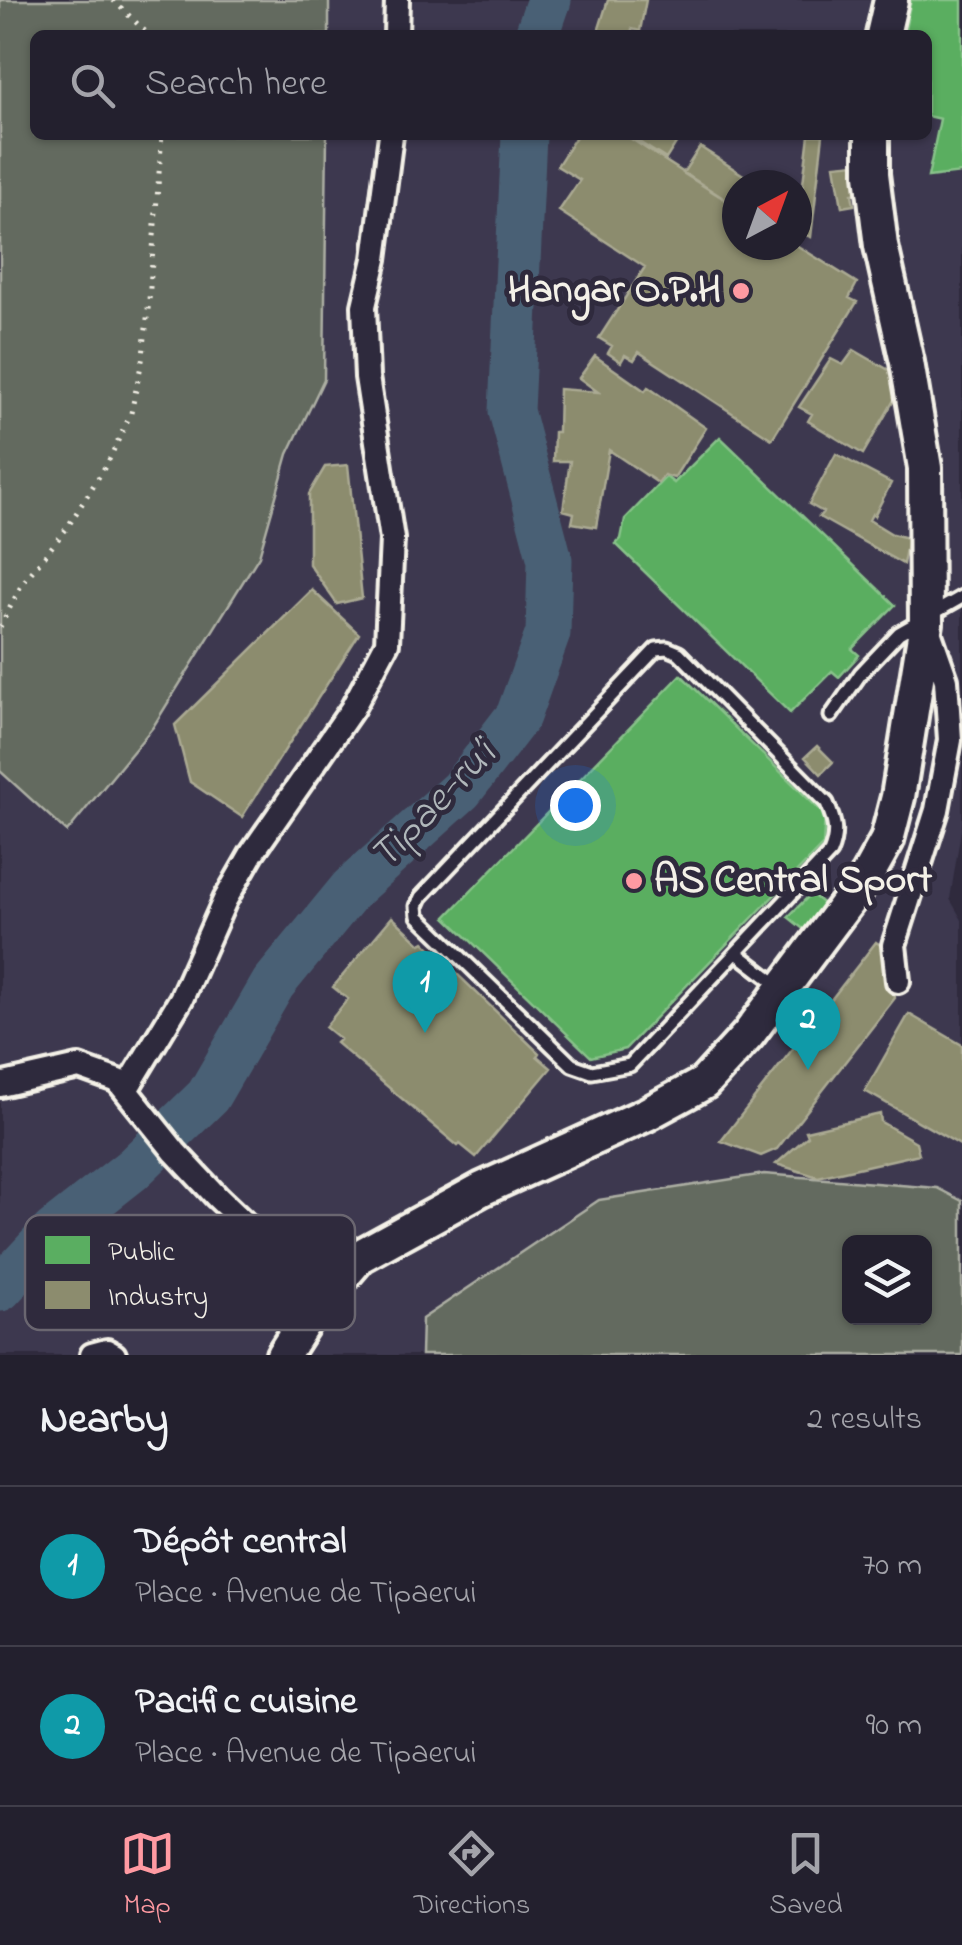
<!DOCTYPE html>
<meta charset="utf-8">
<style>
:root{--surface:#23202e;--page:#2b2836;--text:#f1f3f6;--muted:#a3a3aa;--line:#403e4a;--accent:#ff9aa2}
body{margin:0;font-family:"Indie Flower",sans-serif;background:var(--page);color:var(--text)}
.controls{position:absolute;right:30px;bottom:30px;display:grid;overflow:hidden;border-radius:15px;box-shadow:0 2px 8px #0004}
.controls button{width:90px;height:90px;display:grid;place-items:center;padding:0;border:0;border-bottom:2px solid var(--line);background:var(--surface);color:var(--text);font:50px sans-serif}
.compass{position:absolute;left:722px;top:170px;width:90px;height:90px;border-radius:50%;background:var(--surface);box-shadow:0 2px 8px #0004;rotate:41deg}
.you{position:absolute;left:575px;top:805px;width:35px;height:35px;margin:-25px;border:8px solid #fff;border-radius:50%;background:#1a73e8;box-shadow:0 0 0 15px #1a73e833}
.badge{display:grid;place-items:center;width:65px;height:65px;border-radius:50%;background:var(--accent);color:#fff;font-size:32px;font-weight:700}
.pin{position:absolute;translate:-50% -82px;filter:drop-shadow(0 2px 5px #0008)}
.pin::after{content:'';position:absolute;top:52px;width:35px;height:30px;background:inherit;clip-path:polygon(0 0,100% 0,50% 100%)}
.list{margin:0;padding:0;list-style:none}
h2{display:flex;justify-content:space-between;align-items:center;height:130px;margin:0;padding:0 40px;font-size:42px}
h2 small{font-size:32px;font-weight:400;color:var(--muted)}
.list li{display:grid;grid-template-columns:65px 1fr auto;gap:30px;align-items:center;box-sizing:border-box;height:160px;padding:0 40px;border-top:2px solid var(--line)}
.list b{display:block;font-size:38px;white-space:nowrap}
.list p{margin:0;font-size:32px;white-space:nowrap;color:var(--muted)}
.list em{font-size:32px;font-style:normal;color:var(--muted)}
.icon{flex:none;width:55px;height:55px;fill:none;stroke:currentColor;stroke-width:2;stroke-linecap:round;stroke-linejoin:round}
.map{position:relative;flex:none;width:962px;height:1355px;overflow:hidden}
.search{position:absolute;background:var(--surface);box-shadow:0 2px 8px #0004;left:30px;right:30px;top:30px;height:110px;display:flex;align-items:center;gap:25px;box-sizing:border-box;padding:0 35px;border-radius:15px;color:var(--muted);font-size:38px}
.sheet{height:450px;background:var(--surface)}
nav{display:flex;justify-content:space-around;align-items:center;box-sizing:border-box;height:140px;border-top:2px solid var(--line);background:var(--surface);font-size:28px;color:var(--muted)}
nav a{display:grid;justify-items:center;gap:5px}
nav .on{color:var(--accent)}
.map>svg:first-child{display:block}
.built{fill:#3c384f;fill-rule:evenodd}
.green{fill:#646b5e;stroke:#acaea3;stroke-width:2.5;fill-rule:evenodd}
.public{fill:#5aae61;stroke:#88c28a;stroke-width:2.5}
.industry{fill:#8c8c6e;stroke:#abaa93;stroke-width:2.5}
.lines{fill:none;stroke-linecap:round;stroke-linejoin:round}
.river{stroke:#4a6174;stroke-width:45}
.service-casing{stroke:#f4f1e8;stroke-width:19}
.minor-casing{stroke:#f4f1e8;stroke-width:30}
.secondary-casing{stroke:#f4f1e8;stroke-width:40}
.path{stroke:#f4f1e8;stroke-width:5;stroke-dasharray:2.5 8;stroke-linecap:butt}
.service{stroke:#2f2a3d;stroke-width:11}
.minor{stroke:#2f2a3d;stroke-width:22}
.secondary{stroke:#2f2a3d;stroke-width:32}
.poi-dot{fill:#ff9aa2;stroke:#2f2a3d;stroke-width:4}
.labels{text-anchor:middle;dominant-baseline:central;stroke-width:10;stroke-linejoin:round;paint-order:stroke}
.poi-label{font-size:40px;font-weight:bold;fill:#f4f1e8;stroke:#2f2a3d;text-anchor:end}
.water-label{font-size:42px;font-style:italic;fill:#b0b7ba;stroke:#2f2a3d}
.key{fill:#2f2a3d;stroke:#6a6670;stroke-width:2.5}
.key-label{font-size:28px;fill:#f4f1e8}
</style>
<div class="map">
<svg width="962" height="1355" viewBox="0 0 962 1355">
<rect width="100%" height="100%" fill="#2f2a3d"/>
<filter id="ink" filterUnits="userSpaceOnUse"><feTurbulence type="fractalNoise" baseFrequency=".01" numOctaves="2"/><feDisplacementMap in="SourceGraphic" scale="20" xChannelSelector="R" yChannelSelector="G"/><feConvolveMatrix kernelMatrix="1 2 1 2 8 2 1 2 1" color-interpolation-filters="sRGB"/></filter>
<g filter="url(#ink)">
<!-- built -->
<path class="built" d="M 329,0 L 962,0 L 962,824 L 950,899 L 962,920 L 962,1201 L 937,1188 L 422,1318 L 421,1355 L 0,1355 L 0,771 L 68,831 L 153,727 L 259,556 L 288,454 L 324,379 L 327,135 L 927,135 L 927,35 L 329,35 ZM 737,185 L 797,185 L 797,245 L 737,245 Z"/>
<!-- green -->
<path class="green" d="M 0,0 L 329,0 L 329,35 L 35,35 L 35,135 L 327,135 L 324,379 L 288,454 L 259,556 L 153,727 L 67,832 L 0,771 Z
M 764,1174 L 937,1188 L 962,1201 L 962,1355 L 421,1355 L 422,1319 L 599,1200 ZM 924,1242 L 924,1318 L 850,1318 L 850,1242 Z"/>
<!-- public -->
<path class="public" d="M 911,0 L 962,0 L 962,173 L 928,177 L 940,119 L 927,116 L 927,35 L 904,35 Z
M 720,437 L 895,605 L 852,649 L 859,655 L 839,677 L 832,671 L 790,713 L 616,544 L 621,539 L 625,519 L 666,477 L 674,483 Z
M 681,675 L 825,815 L 823,845 L 625,1049 L 591,1057 L 446,917 Z
M 811,894 L 825,905 L 807,932 L 788,917 Z"/>
<!-- industry -->
<path class="industry" d="M 608,0 L 646,0 L 640,31 L 632,29 L 631,35 L 597,35 Z
M 577,135 L 625,135 L 737,207 L 737,245 L 796,245 L 857,283 L 849,298 L 857,302 L 772,439 L 639,352 L 634,360 L 625,355 L 621,362 L 608,353 L 612,346 L 599,338 L 645,267 L 559,211 L 580,180 L 557,166 Z
M 628,135 L 669,135 L 678,140 L 666,159 Z
M 809,135 L 823,135 L 811,237 L 797,232 Z
M 700,147 L 751,180 L 748,185 L 737,185 L 737,207 L 683,173 Z
M 855,163 L 858,193 L 852,194 L 854,205 L 842,207 L 835,165 Z
M 854,350 L 894,373 L 898,393 L 863,454 L 808,421 L 812,414 L 799,407 L 831,359 L 843,365 Z
M 595,356 L 645,391 L 648,387 L 706,428 L 674,478 L 664,475 L 658,483 L 609,450 L 596,527 L 572,523 L 574,513 L 563,510 L 570,461 L 553,461 L 554,432 L 558,432 L 559,389 L 598,392 L 579,378 Z
M 836,454 L 891,483 L 874,516 L 872,514 L 869,520 L 892,534 L 908,538 L 903,564 L 819,517 L 823,512 L 809,504 Z
M 348,465 L 362,598 L 337,604 L 309,564 L 309,494 L 325,467 Z
M 312,590 L 359,634 L 242,817 L 190,782 L 175,725 Z
M 817,746 L 833,762 L 821,774 L 805,757 Z
M 392,917 L 421,944 L 424,942 L 539,1053 L 537,1056 L 551,1068 L 476,1157 L 460,1144 L 458,1146 L 336,1043 L 340,1039 L 325,1027 L 348,999 L 333,987 Z
M 876,942 L 886,949 L 895,998 L 777,1149 L 761,1156 L 721,1141 Z
M 909,1014 L 962,1045 L 962,1146 L 865,1091 Z
M 880,1114 L 881,1122 L 916,1142 L 919,1154 L 818,1177 L 776,1164 L 808,1136 L 806,1131 Z"/>
<g class="lines">
<!-- river -->
<path class="river" d="M 537,35 L 549,0
M 0,1289 L 53,1232 L 133,1169 L 208,1096 L 273,984 L 351,889 L 461,790 L 518,716 L 548,633 L 550,560 L 511,411 L 524,135"/>
<defs>
<path id="service" d="M 667,648 L 679,653 L 827,803 C 835,822 838,833 830,853 L 630,1065 L 592,1072 L 572,1065 L 418,916 L 417,906 L 421,897 L 656,649 Z
M 831,716 L 861,673 L 899,633 L 962,597
M 738,954 L 782,988"/>
<path id="minor" d="M 396,35 L 397,0
M 898,981 L 894,945 L 937,810 L 950,740 L 946,680 L 927,626
M 0,1085 L 79,1067 L 118,1081 L 175,1152 L 217,1197 L 258,1236 L 328,1293
M 126,1090 L 181,999 L 225,900 L 252,853 L 352,709 L 387,643 L 392,539 L 367,377 L 364,306 L 375,259 L 391,135
M 92,1355 L 107,1351 L 114,1355"/>
<path id="secondary" d="M 883,35 L 891,0
M 283,1355 L 306,1319 L 360,1256 L 482,1189 L 647,1114 L 704,1083 L 748,1035 L 867,876 L 887,840 L 898,797 L 926,623 L 925,468 L 907,362 L 881,246 L 872,174 L 872,135"/>
</defs>
<!-- service casing -->
<use href="#service" class="service-casing"/>
<!-- minor casing -->
<use href="#minor" class="minor-casing"/>
<!-- secondary casing -->
<use href="#secondary" class="secondary-casing"/>
<!-- path -->
<path class="path" d="M 113,0 L 149,35
M 0,627 L 22,584 L 67,528 L 108,462 L 131,413 L 143,356 L 149,300 L 162,135"/>
<!-- service -->
<use href="#service" class="service"/>
<!-- minor -->
<use href="#minor" class="minor"/>
<!-- secondary -->
<use href="#secondary" class="secondary"/>
</g>
</g>
<!-- markers -->
<g class="poi-dot">
<circle cx="741" cy="291" r="10"/>
<circle cx="634" cy="881" r="10"/>
</g>
<g class="labels">
<!-- poi labels -->
<g class="poi-label">
<text x="721" y="291">Hangar O.P.H</text>
<text x="654" y="881" text-anchor="start">AS Central Sport</text>
</g>
<!-- water labels -->
<g class="water-label">
<text transform="translate(434 806) rotate(-46)">Tipae-ru’i</text>
</g>
</g>
<!-- legend -->
<rect x="25" y="1215" width="330" height="115" rx="15" class="key"/>
<rect x="45" y="1236" width="45" height="28" fill="#5aae61"/>
<rect x="45" y="1281" width="45" height="28" fill="#8c8c6e"/>
<g class="key-label">
<text x="108" y="1260">Public</text>
<text x="108" y="1305">Industry</text>
</g>
</svg>
<div class="controls">
<button><svg class="icon" aria-label="layers" viewBox="0 0 24 24"><path d="M12 4l9 5-9 5-9-5zM3 14l9 5 9-5"/></svg></button>
</div>
<svg class="compass" viewBox="-18 -18 36 36"><path d="M0-13l5 13h-10z" fill="#e53935"/><path d="M0 13l5-13h-10z" fill="#a3a3aa"/></svg>
<div class="you"></div>
<div class="pin badge" style="left:425px;top:1033px;background:#0f9aa8">1</div>
<div class="pin badge" style="left:808px;top:1070px;background:#0f9aa8">2</div>
<div class="search"><svg class="icon" aria-label="search" viewBox="0 0 24 24"><circle cx="10" cy="10" r="6"/><path d="M15 15l6 6"/></svg>Search here</div>
</div>
<section class="sheet">
<h2>Nearby<small>2 results</small></h2>
<ul class="list">
<li><span class="badge" style="background:#0f9aa8">1</span><div><b>Dépôt central</b><p>Place · Avenue de Tipaerui</p></div><em>70 m</em></li>
<li><span class="badge" style="background:#0f9aa8">2</span><div><b>Pacific cuisine</b><p>Place · Avenue de Tipaerui</p></div><em>90 m</em></li>
</ul>
</section>
<nav>
<a class="on"><svg class="icon" aria-label="map" viewBox="0 0 24 24"><path d="M3 6l6-2 6 2 6-2v14l-6 2-6-2-6 2zM9 4v14M15 6v14"/></svg>Map</a>
<a><svg class="icon" aria-label="directions" viewBox="0 0 24 24"><path d="M12 3l9 9-9 9-9-9zM9 14v-3h6M13 9l2 2-2 2"/></svg>Directions</a>
<a><svg class="icon" aria-label="saved" viewBox="0 0 24 24"><path d="M7 4h10v16l-5-4-5 4z"/></svg>Saved</a>
</nav>
